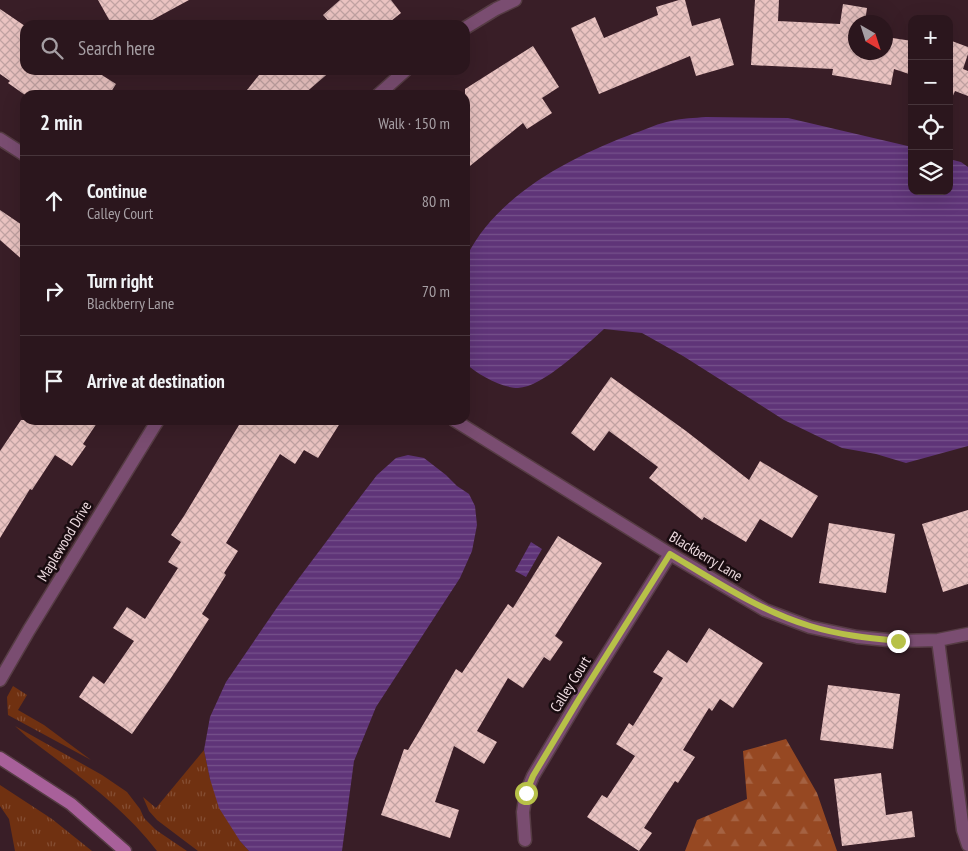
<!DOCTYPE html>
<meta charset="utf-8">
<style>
:root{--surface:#2b161d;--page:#37232a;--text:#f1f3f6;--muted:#a69fa4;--line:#47353b}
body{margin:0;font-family:"PT Sans Narrow",sans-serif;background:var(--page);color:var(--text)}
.controls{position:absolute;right:15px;top:15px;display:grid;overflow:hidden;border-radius:10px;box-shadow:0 5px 20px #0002}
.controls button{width:45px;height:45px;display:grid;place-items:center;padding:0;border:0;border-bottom:1px solid var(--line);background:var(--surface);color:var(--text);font:25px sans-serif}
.compass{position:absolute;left:848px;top:15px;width:45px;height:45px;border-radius:50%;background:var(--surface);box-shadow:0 5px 20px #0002;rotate:141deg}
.stop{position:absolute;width:15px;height:15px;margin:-11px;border:4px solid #b7c148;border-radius:50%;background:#fff}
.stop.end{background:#b7c148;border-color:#fff;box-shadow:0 1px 5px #0008}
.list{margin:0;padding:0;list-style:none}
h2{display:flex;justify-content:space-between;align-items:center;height:65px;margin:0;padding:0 20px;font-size:21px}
h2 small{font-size:16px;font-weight:400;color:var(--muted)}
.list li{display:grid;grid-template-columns:32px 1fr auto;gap:15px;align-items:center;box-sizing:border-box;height:90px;padding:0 20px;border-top:1px solid var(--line)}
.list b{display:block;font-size:19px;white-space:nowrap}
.list p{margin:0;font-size:16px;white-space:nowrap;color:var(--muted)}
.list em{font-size:16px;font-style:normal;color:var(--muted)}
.icon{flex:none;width:28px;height:28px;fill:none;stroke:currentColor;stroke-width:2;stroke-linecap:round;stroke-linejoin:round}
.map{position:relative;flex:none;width:968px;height:851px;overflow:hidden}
.search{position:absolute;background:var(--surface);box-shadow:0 5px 20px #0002;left:20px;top:20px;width:450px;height:55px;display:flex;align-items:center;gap:12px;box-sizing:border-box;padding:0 18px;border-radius:15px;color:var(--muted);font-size:19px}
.panel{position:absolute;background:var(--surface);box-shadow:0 5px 20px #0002;left:20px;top:90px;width:450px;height:335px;border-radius:15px}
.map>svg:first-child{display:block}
.grass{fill:url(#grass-tufts)}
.forest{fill:url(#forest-firs)}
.water{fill:url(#water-rules)}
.building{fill:url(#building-cross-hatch)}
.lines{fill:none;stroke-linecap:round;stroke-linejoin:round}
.street-casing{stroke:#563c44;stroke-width:15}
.secondary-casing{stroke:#563c44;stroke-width:15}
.street{stroke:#7a4d71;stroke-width:12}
.secondary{stroke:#a8609a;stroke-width:12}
.route{stroke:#b7c148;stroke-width:6}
.labels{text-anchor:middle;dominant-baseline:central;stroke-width:5;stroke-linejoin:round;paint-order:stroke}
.street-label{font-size:15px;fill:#eddadf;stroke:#190c10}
</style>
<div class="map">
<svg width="968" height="851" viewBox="0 0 968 851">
<defs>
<pattern id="grass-tufts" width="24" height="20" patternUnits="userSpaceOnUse" patternTransform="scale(1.25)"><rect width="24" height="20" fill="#703111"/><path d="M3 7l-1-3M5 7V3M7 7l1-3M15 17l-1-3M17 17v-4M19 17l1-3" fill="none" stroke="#854e33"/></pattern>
<pattern id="forest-firs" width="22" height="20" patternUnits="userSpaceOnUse" patternTransform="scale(1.25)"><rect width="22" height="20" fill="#964822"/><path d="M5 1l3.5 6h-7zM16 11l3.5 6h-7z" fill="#a56242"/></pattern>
<pattern id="water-rules" width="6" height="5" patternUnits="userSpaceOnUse" patternTransform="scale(1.25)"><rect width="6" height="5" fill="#5f3478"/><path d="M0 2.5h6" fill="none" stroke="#76518b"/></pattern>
<pattern id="building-cross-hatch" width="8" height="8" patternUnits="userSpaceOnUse" patternTransform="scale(1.25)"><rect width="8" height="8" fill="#eac3c1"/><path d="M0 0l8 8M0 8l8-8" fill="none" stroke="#c1a2a2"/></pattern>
</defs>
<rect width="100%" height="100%" fill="#391e27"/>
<!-- grass -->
<path class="grass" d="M 13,686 L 27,695 L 18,710 L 44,725 L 91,760 L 8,715 L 7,697 Z
M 15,726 L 102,775 L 127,792 L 140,809 L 144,818 L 156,830 L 187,851 L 157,851 C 122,805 73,772 27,737 Z
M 204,750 L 210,779 L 240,841 L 249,851 L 198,851 L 157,820 L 149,811 L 143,797 L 156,808 Z
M 0,785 L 52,819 L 92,851 L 15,851 L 9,819 L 0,806 Z"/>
<!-- forest -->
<path class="forest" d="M 786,739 L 817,793 L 837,851 L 685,851 L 697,820 L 747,799 L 743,751 Z"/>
<!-- water -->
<path class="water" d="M 706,117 L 788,118 L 912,147 L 912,191 L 949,191 L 949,159 L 961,162 L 968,167 L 968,446 L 906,463 L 876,454 L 842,448 L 784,420 L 683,356 L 642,333 L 604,329 C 585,346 543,387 518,388 C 501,388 477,374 465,363 L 465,260 C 494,196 572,156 635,133 C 647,129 659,123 671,121 C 683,118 694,118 706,117 Z
M 408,455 L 424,458 L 446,475 L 457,486 L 469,494 L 475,506 L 477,525 L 472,551 L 460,578 L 376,707 L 354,761 L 342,851 L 249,851 L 240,841 L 219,808 L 210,779 L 204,750 L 210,717 L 226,682 L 278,606 L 341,522 L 377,475 L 396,458 Z
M 531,542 L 542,549 L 526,577 L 515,571 Z"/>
<!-- building -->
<path class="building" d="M 98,0 L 189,0 L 143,25 L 112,25 Z
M 340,0 L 391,0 L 401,13 L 386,25 L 332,25 L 323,15 Z
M 679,0 L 685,0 L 692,26 L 720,18 L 734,65 L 696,76 L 690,56 L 599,94 L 571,28 L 595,17 L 604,38 L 658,15 L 656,7 Z
M 755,0 L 779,0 L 778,21 L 840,24 L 843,4 L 867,8 L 865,22 L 856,22 L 856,52 L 886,52 L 886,37 L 912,41 L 912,75 L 894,69 L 891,85 L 832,75 L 833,69 L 751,65 Z
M 0,9 L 25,26 L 25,70 L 94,70 L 116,84 L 109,95 L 25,95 L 8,83 L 10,81 L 0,74 Z
M 949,40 L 968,47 L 968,54 L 963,69 L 968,71 L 968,96 L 955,91 L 951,100 L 949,99 Z
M 533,46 L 559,87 L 542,98 L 552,113 L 527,129 L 523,123 L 465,170 L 465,89 Z
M 263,70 L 332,70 L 303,95 L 243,95 Z
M 0,210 L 25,227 L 25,262 L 0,240 Z
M 611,377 L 686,431 L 749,480 L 760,461 L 818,496 L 792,538 L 760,519 L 746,542 L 704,517 L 702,520 L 649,478 L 658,467 L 609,431 L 594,451 L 571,433 Z
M 21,420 L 99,420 L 83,444 L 86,446 L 72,466 L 55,455 L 32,490 L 30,489 L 0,538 L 0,451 Z
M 242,420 L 342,420 L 318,458 L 304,450 L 295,464 L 280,454 L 226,543 L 238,551 L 224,573 L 226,575 L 202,614 L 209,619 L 169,681 L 132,734 L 79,697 L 93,676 L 104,684 L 134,641 L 113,628 L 127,607 L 145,619 L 178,568 L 168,562 L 181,542 L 171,535 L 184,516 Z
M 968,510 L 968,584 L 943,592 L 922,524 Z
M 829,523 L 895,534 L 886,593 L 819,583 Z
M 558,536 L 602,563 L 555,636 L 563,642 L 550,661 L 544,657 L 523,688 L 508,678 L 477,731 L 497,742 L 484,764 L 454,746 L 435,802 L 459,810 L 450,838 L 381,815 L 404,749 L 408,750 L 456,669 L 462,673 L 508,604 L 513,608 Z
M 709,628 L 763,663 L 733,708 L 720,699 L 712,711 L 709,708 L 683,750 L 695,757 L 678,783 L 675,781 L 644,828 L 652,833 L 639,851 L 587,817 L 602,795 L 607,798 L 635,756 L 616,744 L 629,723 L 633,726 L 663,678 L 653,672 L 668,650 L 687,663 Z
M 828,685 L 900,694 L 893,749 L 820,740 Z
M 881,773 L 886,815 L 912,811 L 915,837 L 842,846 L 834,779 Z"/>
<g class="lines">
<defs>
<path id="street" d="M 465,28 L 496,9 L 515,0
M 378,95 L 406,70
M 0,139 L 25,155
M 454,420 L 670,554 L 765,610 L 810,627 L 857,637 L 898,641 L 938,640 L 968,634
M 938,640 L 963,830 L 968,845
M 0,680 L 29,630 L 158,420
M 525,840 L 523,812 L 526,793 L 533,776 L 579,699 L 670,554"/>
<path id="secondary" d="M 0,758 L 71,804 L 125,851"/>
</defs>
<!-- street casing -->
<use href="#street" class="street-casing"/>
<!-- secondary casing -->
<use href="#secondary" class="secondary-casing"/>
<!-- street -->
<use href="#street" class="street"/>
<!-- secondary -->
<use href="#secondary" class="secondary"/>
</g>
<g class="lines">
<!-- route -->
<path class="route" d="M 526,793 L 533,776 L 579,699 L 670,554 C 715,581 760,611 810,626 C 839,635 868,638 898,641"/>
</g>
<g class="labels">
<!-- street labels -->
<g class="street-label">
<text transform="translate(64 541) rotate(-59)">Maplewood Drive</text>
<text transform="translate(706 556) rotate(31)">Blackberry Lane</text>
<text transform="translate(570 684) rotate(-58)">Calley Court</text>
</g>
</g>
</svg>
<div class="controls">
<button>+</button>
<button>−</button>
<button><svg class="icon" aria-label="locate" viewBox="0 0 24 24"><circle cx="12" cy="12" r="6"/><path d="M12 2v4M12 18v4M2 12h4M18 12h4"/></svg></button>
<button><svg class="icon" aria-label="layers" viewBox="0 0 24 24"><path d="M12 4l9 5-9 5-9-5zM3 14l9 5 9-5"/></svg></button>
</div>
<svg class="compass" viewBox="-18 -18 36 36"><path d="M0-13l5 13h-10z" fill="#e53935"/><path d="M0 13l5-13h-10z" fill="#a69fa4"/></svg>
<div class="stop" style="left:526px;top:793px"></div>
<div class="stop end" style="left:898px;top:641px"></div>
<div class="search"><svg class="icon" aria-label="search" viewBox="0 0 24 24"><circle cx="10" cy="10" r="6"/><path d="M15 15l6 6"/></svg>Search here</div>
<section class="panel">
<h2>2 min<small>Walk · 150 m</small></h2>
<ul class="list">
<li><svg class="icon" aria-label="ahead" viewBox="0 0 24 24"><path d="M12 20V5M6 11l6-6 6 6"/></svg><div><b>Continue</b><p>Calley Court</p></div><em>80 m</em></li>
<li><svg class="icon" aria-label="right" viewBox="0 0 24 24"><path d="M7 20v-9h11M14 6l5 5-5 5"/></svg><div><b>Turn right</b><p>Blackberry Lane</p></div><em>70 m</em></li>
<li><svg class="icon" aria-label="arrive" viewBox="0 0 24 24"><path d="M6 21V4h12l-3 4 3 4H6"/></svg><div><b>Arrive at destination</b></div></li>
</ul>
</section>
</div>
